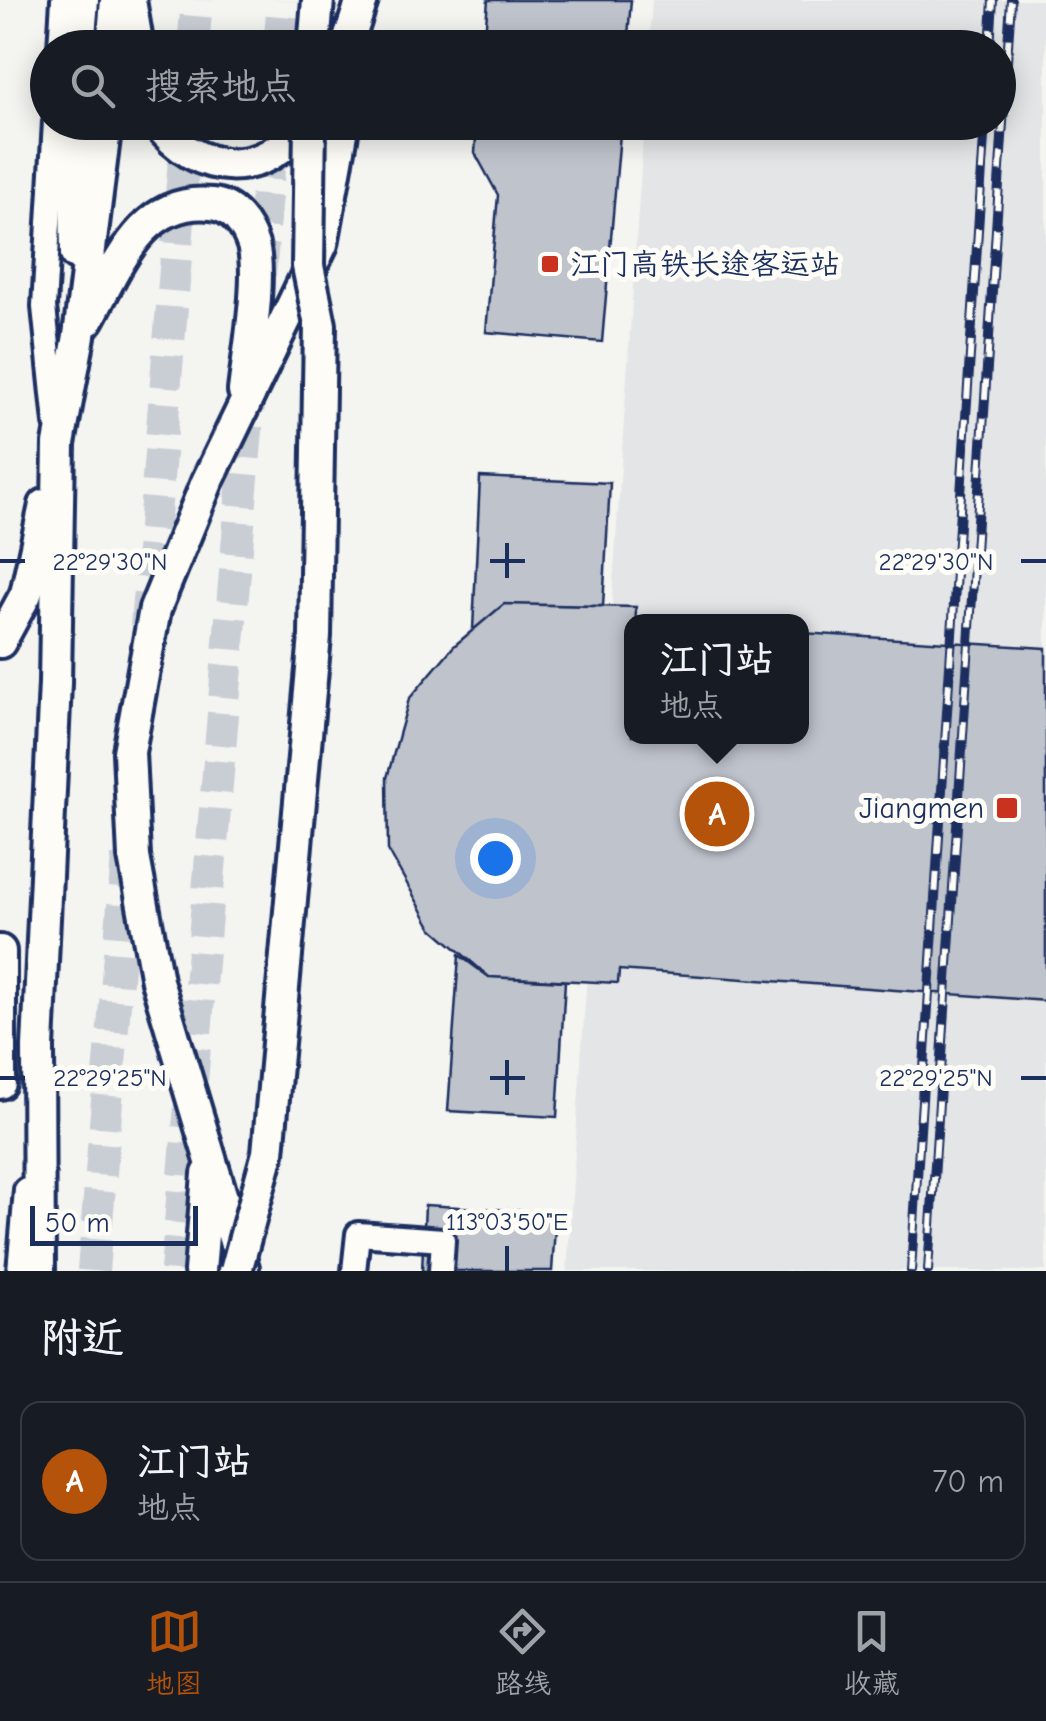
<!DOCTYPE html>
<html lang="zh">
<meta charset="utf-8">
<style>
:root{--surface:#171b24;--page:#242831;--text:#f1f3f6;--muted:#9ea1a6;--line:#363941;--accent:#b45309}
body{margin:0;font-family:"Comic Neue","LXGW WenKai TC",sans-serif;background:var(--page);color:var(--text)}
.scale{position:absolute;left:30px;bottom:25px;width:168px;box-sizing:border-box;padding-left:10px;border:5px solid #1b2f5e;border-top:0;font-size:28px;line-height:35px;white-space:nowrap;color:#1b2f5e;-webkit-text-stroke:8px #fdfcf7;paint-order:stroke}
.you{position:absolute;left:495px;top:858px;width:35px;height:35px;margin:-25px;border:8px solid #fff;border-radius:50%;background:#1a73e8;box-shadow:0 0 0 15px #1a73e833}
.badge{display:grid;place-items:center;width:65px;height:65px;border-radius:50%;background:var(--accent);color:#fff;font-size:32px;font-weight:700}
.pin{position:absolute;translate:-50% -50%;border:5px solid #fff;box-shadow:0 2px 10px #0006}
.popup{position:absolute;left:624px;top:614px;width:185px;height:130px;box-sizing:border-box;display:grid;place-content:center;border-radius:20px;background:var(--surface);filter:drop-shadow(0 2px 8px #0005);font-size:32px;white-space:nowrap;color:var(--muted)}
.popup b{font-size:38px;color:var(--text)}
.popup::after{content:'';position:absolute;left:50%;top:100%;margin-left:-20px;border:20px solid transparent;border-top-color:var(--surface)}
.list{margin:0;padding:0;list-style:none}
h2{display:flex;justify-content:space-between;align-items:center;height:130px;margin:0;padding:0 40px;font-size:42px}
h2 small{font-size:32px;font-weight:400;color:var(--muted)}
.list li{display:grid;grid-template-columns:65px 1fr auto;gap:30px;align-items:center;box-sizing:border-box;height:160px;margin:0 20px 20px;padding:0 20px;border:2px solid var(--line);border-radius:20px}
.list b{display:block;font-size:38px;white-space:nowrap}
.list p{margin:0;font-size:32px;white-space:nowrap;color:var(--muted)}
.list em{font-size:32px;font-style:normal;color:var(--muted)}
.icon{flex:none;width:55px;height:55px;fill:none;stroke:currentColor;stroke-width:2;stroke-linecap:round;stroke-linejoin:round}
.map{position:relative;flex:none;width:1046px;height:1271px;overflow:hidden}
.search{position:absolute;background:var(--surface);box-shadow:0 5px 25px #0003;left:30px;right:30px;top:30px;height:110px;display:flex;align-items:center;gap:25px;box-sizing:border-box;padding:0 35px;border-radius:55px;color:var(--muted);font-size:38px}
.sheet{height:310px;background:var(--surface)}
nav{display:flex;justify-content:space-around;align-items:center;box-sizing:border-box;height:140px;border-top:2px solid var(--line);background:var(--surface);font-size:28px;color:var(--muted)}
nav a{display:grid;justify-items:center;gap:5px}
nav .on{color:var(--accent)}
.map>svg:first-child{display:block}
.built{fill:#e4e5e6;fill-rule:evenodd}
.building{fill:#bfc3cc;stroke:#1b2f5e;stroke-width:2.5}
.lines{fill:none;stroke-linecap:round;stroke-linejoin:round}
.highway-tunnel{stroke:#c9cdd4;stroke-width:32;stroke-dasharray:32 16;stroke-linecap:butt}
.minor-casing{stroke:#1b2f5e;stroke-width:30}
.major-casing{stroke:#1b2f5e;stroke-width:38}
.minor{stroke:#fdfcf7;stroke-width:22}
.major{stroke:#fdfcf7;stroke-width:30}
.rail-casing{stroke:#1b2f5e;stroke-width:10}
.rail{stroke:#fdfcf7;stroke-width:6;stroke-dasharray:19;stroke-linecap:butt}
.major-bridge-casing{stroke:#1b2f5e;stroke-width:38;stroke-linecap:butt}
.major-bridge{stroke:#fdfcf7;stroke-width:30}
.ticks{fill:none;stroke:#1b2f5e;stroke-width:4}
.poi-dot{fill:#c8321e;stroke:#fdfcf7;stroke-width:4}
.labels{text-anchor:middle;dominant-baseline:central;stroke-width:10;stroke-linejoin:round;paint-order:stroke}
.poi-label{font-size:30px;fill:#1b2f5e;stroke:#fdfcf7;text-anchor:start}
.ticks-label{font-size:25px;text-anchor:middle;fill:#1b2f5e;stroke:#fdfcf7;stroke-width:10;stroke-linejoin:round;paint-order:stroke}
</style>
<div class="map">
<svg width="1046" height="1271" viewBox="0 0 1046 1271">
<rect width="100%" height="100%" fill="#f4f4f1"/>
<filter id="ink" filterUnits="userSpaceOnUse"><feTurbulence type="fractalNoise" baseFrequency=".01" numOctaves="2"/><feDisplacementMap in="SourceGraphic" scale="20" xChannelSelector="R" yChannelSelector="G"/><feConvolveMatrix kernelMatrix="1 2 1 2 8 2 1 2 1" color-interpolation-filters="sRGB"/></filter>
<g filter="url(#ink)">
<!-- built -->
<path class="built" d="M 652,0 L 1046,0 L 1046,1271 L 567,1271 L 644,123 L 998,122 L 998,48 L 649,47 ZM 632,622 L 802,622 L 802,736 L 632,736 Z"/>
<!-- building -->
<path class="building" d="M 488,0 L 631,0 L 627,48 L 484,48 Z
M 477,122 L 621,122 L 602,342 L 486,332 L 498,195 L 475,153 Z
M 480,477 L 610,483 L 603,606 L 504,604 L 473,630 Z
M 504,604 L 636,607 L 632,736 L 802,736 L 802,633 L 1046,648 L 1046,1001 L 619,970 L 618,983 L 489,977 L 432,928 L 388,850 L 387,778 L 409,699 L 454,646 Z
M 459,955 L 489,977 L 565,981 L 557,1117 L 448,1111 Z
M 425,1205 L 556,1213 L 552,1271 L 422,1271 Z"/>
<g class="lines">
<!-- highway-tunnel -->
<path class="highway-tunnel" d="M 193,48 L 197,0
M 279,48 L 283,0
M 260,275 L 273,122
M 146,626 L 187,122
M 93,1271 L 128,845
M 176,1271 L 250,394"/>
<defs>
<path id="minor" d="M 60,48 L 63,0
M 55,122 L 44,307 L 56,423
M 19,1271 L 26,1190
M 354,1271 L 358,1234 L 443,1240 L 441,1271"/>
<path id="major" d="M 130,0 L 138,48
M 79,48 L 83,0
M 112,48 L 116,0
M 314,48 L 318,0
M 346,48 L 362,0
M 74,122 L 76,254
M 157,122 C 196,176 265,181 304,122
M 88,320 C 117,268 141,196 212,204 C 233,206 247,226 253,245 C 262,277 248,355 244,391
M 0,642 L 26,594 L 45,505
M 0,1083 L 0,951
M 243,1268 L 157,981 L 134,857 L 129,752 L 155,609 L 207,482 L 322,244 L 344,122
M 39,1271 L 38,1047 L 55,683 L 59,444 L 79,336 L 106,122
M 200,1271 L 208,1174"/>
</defs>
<!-- minor casing -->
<use href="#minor" class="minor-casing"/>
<!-- major casing -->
<use href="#major" class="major-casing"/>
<!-- minor -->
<use href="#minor" class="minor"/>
<!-- major -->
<use href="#major" class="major"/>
<defs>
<path id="rail" d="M 990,48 L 993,0
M 911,1271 L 985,122
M 928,1271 L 1011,0"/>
</defs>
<!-- rail casing -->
<use href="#rail" class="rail-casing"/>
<!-- rail -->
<use href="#rail" class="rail"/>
<defs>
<path id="major-bridge" d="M 236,1271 L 268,1153 L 315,636 L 320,325 L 308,266 L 310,122"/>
</defs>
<!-- major-bridge casing -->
<use href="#major-bridge" class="major-bridge-casing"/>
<!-- major-bridge -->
<use href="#major-bridge" class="major-bridge"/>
</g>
</g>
<!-- ticks -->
<path class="ticks" d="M 507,543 L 507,578M 0,561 L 25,561M 490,561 L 525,561M 1021,561 L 1046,561M 507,1060 L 507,1095M 0,1078 L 25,1078M 490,1078 L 525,1078M 1021,1078 L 1046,1078M 507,1246 L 507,1271"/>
<!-- markers -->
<g class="poi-dot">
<rect x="540" y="254" width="20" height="20" rx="5"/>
<rect x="995" y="796" width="24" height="24" rx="5"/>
</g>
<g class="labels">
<!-- poi labels -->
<g class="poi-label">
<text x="570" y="264">江门高铁长途客运站</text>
<text x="984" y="808" text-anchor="end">Jiangmen</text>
</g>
</g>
<g class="ticks-label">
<text x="110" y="570">22°29'30"N</text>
<text x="936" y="570">22°29'30"N</text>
<text x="110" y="1086">22°29'25"N</text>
<text x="936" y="1086">22°29'25"N</text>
<text x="507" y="1230">113°03'50"E</text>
</g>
</svg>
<div class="scale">50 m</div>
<div class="you"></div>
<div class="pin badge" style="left:717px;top:814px">A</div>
<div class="popup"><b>江门站</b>地点</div>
<div class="search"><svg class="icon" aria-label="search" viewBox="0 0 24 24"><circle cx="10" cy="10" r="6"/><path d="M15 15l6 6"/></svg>搜索地点</div>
</div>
<section class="sheet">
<h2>附近<small></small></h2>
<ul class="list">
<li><span class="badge">A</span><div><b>江门站</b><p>地点</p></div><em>70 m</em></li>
</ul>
</section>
<nav>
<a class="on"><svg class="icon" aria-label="map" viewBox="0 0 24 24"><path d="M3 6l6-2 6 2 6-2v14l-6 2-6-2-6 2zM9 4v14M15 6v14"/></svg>地图</a>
<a><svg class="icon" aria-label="directions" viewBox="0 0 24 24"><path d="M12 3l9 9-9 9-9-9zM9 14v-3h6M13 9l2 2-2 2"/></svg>路线</a>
<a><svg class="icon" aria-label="saved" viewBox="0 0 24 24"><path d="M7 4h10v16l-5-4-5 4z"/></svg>收藏</a>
</nav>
